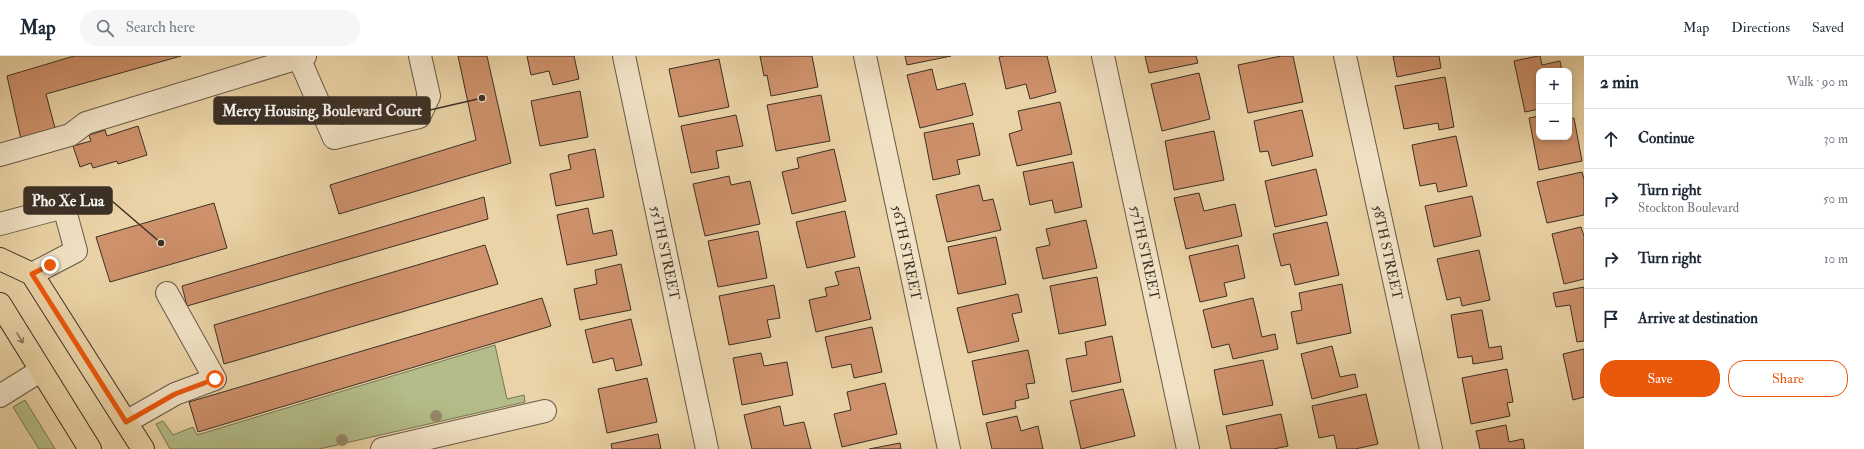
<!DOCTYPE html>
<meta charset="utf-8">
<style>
:root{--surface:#fff;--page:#f6f6f7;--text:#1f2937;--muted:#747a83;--line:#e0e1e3;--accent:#ea580c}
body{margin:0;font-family:"IM FELL Double Pica",serif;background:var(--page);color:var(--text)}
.controls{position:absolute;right:12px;top:12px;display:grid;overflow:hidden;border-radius:8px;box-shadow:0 2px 6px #0003}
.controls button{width:36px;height:36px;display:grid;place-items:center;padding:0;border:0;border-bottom:1px solid var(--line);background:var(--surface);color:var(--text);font:20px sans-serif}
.stop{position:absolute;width:12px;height:12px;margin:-9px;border:3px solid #ea580c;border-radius:50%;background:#fff}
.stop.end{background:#ea580c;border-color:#fff;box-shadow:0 1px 4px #0008}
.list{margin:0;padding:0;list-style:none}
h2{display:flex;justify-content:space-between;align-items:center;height:52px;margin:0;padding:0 16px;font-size:17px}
h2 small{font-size:13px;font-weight:400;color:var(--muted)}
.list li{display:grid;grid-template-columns:26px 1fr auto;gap:12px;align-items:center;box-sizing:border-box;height:60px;padding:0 16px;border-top:1px solid var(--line)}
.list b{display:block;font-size:15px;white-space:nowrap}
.list p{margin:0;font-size:13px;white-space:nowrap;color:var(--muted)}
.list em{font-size:13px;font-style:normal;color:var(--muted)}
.actions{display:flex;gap:8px;padding:12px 16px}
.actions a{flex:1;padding:9px 0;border:1px solid var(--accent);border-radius:16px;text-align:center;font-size:14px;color:var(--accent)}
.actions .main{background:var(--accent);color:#fff}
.icon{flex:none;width:22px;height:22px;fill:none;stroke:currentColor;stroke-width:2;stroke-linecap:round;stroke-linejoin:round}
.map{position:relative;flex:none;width:1584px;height:393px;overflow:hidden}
header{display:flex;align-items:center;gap:24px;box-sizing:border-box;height:56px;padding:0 20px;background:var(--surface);border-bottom:1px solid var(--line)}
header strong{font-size:19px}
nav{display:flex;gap:22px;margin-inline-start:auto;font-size:14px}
.search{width:280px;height:36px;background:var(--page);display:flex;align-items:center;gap:10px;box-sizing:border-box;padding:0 14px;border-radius:22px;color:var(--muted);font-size:15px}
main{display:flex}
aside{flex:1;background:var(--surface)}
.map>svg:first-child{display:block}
.green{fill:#b4bd89;stroke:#787658}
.building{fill:#ce916b;stroke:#3b3026}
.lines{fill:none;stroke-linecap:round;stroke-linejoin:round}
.minor-casing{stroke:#675946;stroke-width:24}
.major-casing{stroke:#3b3026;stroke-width:24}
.minor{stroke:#f1e2c5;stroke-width:22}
.major{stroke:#ead3a6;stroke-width:22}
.tree{fill:#97896b}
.oneway{stroke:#8a7960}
.route{stroke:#ea580c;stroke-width:5}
.labels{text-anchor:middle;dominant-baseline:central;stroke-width:3.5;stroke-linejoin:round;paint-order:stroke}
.street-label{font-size:14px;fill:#3b3026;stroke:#f1e2c5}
.leader{fill:none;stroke:#3b3026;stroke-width:1.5}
.callout-dot{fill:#3b3026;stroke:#f1e2c5;stroke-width:1.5}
.callout{fill:#3b3026;stroke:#3b3026;stroke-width:1.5}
.callout-label{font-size:15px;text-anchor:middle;font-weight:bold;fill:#fff}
</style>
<header>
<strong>Map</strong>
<div class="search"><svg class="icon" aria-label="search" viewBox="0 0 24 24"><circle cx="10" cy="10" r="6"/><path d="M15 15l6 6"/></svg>Search here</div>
<nav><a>Map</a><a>Directions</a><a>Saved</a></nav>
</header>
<main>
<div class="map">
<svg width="1584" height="393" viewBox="0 0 1584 393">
<rect width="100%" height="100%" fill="#ead3a6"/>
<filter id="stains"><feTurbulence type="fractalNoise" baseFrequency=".005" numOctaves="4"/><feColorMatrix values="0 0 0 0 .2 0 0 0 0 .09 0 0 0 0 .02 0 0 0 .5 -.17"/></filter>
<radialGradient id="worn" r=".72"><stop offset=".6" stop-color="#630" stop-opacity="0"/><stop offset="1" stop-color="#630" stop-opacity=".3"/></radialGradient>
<!-- green -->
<path class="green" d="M 495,289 L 507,343 L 524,339 L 525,346 L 319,393 L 170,393 L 156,368 L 163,365 L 173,379 L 193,371 L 197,379 Z
M 25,344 L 55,393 L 39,393 L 13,351 Z"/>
<!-- building -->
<path class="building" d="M 74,0 L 181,0 L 46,38 L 55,72 L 21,83 L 7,20 Z
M 458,0 L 487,0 L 511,107 L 339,158 L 330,129 L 476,84 Z
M 527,0 L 574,0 L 579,23 L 553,29 L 549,15 L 531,19 Z
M 760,0 L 812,0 L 818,31 L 771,40 L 767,19 L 764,20 Z
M 905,0 L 951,0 L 907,9 Z
M 1004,0 L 1047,0 L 1056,36 L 1030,43 L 1026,28 L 1006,33 L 999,1 Z
M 1145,0 L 1196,0 L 1198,7 L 1149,17 Z
M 1281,0 L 1293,0 L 1303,46 L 1248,57 L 1238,9 Z
M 1393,0 L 1439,0 L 1441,12 L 1397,21 Z
M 1538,0 L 1540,0 L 1542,9 L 1560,5 L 1562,15 L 1539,15 L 1539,53 L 1525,56 L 1514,5 Z
M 719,3 L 729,51 L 679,61 L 669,13 Z
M 932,13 L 937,34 L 965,27 L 973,59 L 920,72 L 907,19 Z
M 1199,17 L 1210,63 L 1162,75 L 1151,28 Z
M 1445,21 L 1454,71 L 1439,74 L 1438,67 L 1404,73 L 1395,30 Z
M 580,35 L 588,81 L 540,90 L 531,45 Z
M 821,39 L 830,85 L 776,95 L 767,49 Z
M 1060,46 L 1072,98 L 1017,110 L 1009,78 L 1022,74 L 1018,55 Z
M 1302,54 L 1313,100 L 1272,110 L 1268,95 L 1260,96 L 1254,65 Z
M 736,59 L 743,90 L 716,95 L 719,112 L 691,117 L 681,70 Z
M 1539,60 L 1539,81 L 1569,81 L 1569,63 L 1574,62 L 1582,105 L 1539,114 L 1529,62 Z
M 973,67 L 980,99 L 957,104 L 960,118 L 933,124 L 924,77 Z
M 138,70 L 147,99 L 118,108 L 117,105 L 93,112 L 91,107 L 80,111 L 73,90 L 91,85 L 89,79 L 105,74 L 107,80 Z
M 1214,75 L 1224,124 L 1174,134 L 1165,85 Z
M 1456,80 L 1467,130 L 1438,136 L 1436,127 L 1420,130 L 1412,89 Z
M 595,93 L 604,141 L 556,150 L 550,118 L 571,113 L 568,99 Z
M 834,93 L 846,145 L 792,158 L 782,116 L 799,112 L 797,102 Z
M 1073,106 L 1082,151 L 1055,157 L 1052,144 L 1030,149 L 1023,116 Z
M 1316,113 L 1327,159 L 1275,171 L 1265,125 Z
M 1582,116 L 1584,123 L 1584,159 L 1547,167 L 1537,126 Z
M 729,120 L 731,129 L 750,125 L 760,168 L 705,180 L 693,128 Z
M 979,129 L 983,145 L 993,143 L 1001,174 L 947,186 L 936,139 Z
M 1199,137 L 1204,155 L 1235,148 L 1242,180 L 1186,193 L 1174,142 Z
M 1472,140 L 1481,180 L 1434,191 L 1425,150 Z
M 484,141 L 488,163 L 187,250 L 182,230 Z
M 214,147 L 227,192 L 110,226 L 96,181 Z
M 588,152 L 593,178 L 612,174 L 617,199 L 567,209 L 557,159 Z
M 845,155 L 855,201 L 807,212 L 796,166 Z
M 1086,164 L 1097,212 L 1043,223 L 1036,192 L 1050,189 L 1046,173 Z
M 1327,166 L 1339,219 L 1295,229 L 1290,208 L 1281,210 L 1273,178 Z
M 1581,171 L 1584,180 L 1584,223 L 1564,228 L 1552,178 Z
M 758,175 L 767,222 L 718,231 L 708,185 Z
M 996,181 L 1006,228 L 958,238 L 948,191 Z
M 485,189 L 498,228 L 224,308 L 214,269 Z
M 1238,189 L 1245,222 L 1224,227 L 1227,240 L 1200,246 L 1189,200 Z
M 1479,194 L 1490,244 L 1462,250 L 1460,241 L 1447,244 L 1437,203 Z
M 621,208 L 631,254 L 580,264 L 574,233 L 597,228 L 595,214 Z
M 859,211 L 871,263 L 816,276 L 809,244 L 827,240 L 825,232 L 839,229 L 835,216 Z
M 1097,221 L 1106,269 L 1059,278 L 1050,230 Z
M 1342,228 L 1351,277 L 1297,288 L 1291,256 L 1302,254 L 1299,237 Z
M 774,229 L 780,262 L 767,264 L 771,281 L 729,289 L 719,240 Z
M 1584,231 L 1584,285 L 1577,286 L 1570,249 L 1556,251 L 1553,237 Z
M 1018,238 L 1022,256 L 1012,258 L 1019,285 L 968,297 L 957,252 Z
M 542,242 L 551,270 L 198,376 L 189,346 Z
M 1253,242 L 1262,281 L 1275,278 L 1278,293 L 1233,303 L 1229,288 L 1212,292 L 1203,254 Z
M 1482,254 L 1489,292 L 1501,290 L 1503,303 L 1473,308 L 1472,300 L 1458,302 L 1451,259 Z
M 631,263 L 642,309 L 616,315 L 613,302 L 593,307 L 585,274 Z
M 872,271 L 882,316 L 854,322 L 851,308 L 832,312 L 825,281 Z
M 1112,280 L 1121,326 L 1072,336 L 1066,303 L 1087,299 L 1085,286 Z
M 1332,290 L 1340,321 L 1355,318 L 1358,331 L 1312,343 L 1301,298 Z
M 1584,293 L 1584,341 L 1573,344 L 1563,298 Z
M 1028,294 L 1035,327 L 1026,328 L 1029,342 L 1015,345 L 1016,352 L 983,359 L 972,305 Z
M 761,297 L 764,310 L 787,306 L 793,339 L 742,349 L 733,302 Z
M 1263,304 L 1273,349 L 1223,359 L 1214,314 Z
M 1507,313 L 1513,346 L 1507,347 L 1510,360 L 1471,368 L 1462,322 Z
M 647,322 L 657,366 L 607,377 L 598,333 Z
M 885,327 L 897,378 L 842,391 L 834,358 L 851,354 L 847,336 Z
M 1123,333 L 1135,380 L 1081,393 L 1070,345 Z
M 1366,338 L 1378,388 L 1355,393 L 1337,393 L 1334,379 L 1319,382 L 1312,350 Z
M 780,350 L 784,370 L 804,366 L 811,393 L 752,393 L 744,359 Z
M 1281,358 L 1288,390 L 1274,393 L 1231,393 L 1226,370 Z
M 1017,360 L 1021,375 L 1038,370 L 1043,393 L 992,393 L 986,367 Z
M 1506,369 L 1509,386 L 1523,383 L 1525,393 L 1480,393 L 1476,375 Z
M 658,378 L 661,393 L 612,393 L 611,388 Z
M 900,387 L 901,393 L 869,393 Z"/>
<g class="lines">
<defs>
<g id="minor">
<path id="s1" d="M 624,0 L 707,393"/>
<path id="s2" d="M 865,0 L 949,393"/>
<path id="s3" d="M 1103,0 L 1188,393"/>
<path id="s4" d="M 1345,0 L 1431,393"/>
<path d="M 299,2 L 334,82 L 419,61 L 429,40 L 420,0"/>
<path d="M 0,99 L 70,79 L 86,67 L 305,0"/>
<path d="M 0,168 L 64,151 L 76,195 L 32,218"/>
<path d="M 0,340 L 40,315"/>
<path d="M 126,366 L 175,338 L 215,323 L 167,237"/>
<path d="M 382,393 L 545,355"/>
</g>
<path id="major" d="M 0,203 L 32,218 L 143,393
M 0,248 L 90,393"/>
</defs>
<!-- minor casing -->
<use href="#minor" class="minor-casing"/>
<!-- major casing -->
<use href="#major" class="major-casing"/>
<!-- minor -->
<use href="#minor" class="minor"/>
<!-- major -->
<use href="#major" class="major"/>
</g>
<!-- trees -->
<g class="tree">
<circle cx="436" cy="360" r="6"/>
<circle cx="342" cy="384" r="6"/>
</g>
<!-- one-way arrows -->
<defs><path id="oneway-shaft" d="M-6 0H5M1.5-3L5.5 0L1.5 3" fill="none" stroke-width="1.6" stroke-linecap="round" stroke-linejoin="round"/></defs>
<use class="oneway" href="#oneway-shaft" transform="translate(20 282) rotate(59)"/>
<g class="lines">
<!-- route -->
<path class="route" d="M 50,209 L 32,218 L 126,366 L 175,338 L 215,323"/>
</g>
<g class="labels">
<!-- street labels -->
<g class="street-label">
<text stroke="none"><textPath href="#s1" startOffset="201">55TH STREET</textPath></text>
<text stroke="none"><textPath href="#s2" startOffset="201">56TH STREET</textPath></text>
<text stroke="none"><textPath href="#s3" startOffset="201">57TH STREET</textPath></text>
<text stroke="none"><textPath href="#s4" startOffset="201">58TH STREET</textPath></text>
</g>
</g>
<!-- callouts -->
<path class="leader" d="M482 42L430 54M161 187L112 145"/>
<g class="callout-dot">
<circle cx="482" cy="42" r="4"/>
<circle cx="161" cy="187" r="4"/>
</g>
<g class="callout">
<rect x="214" y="41" width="216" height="27" rx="4"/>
<rect x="24" y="131" width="88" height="27" rx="4"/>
</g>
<g class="callout-label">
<text x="322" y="60">Mercy Housing, Boulevard Court</text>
<text x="68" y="150">Pho Xe Lua</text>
</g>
<rect width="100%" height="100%" filter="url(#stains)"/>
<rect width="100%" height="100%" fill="url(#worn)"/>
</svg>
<div class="controls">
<button>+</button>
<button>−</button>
</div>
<div class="stop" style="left:215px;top:323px"></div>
<div class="stop end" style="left:50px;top:209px"></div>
</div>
<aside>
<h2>2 min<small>Walk · 90 m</small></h2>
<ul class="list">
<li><svg class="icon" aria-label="ahead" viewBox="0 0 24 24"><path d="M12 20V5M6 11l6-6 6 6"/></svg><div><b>Continue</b></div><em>30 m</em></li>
<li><svg class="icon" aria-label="right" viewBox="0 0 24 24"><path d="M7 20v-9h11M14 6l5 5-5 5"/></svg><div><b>Turn right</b><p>Stockton Boulevard</p></div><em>50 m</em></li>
<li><svg class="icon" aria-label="right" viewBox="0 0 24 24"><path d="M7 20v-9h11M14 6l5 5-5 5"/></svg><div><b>Turn right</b></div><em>10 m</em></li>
<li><svg class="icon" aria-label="arrive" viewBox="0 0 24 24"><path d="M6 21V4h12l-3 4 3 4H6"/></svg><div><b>Arrive at destination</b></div></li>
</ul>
<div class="actions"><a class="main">Save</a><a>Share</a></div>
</aside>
</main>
